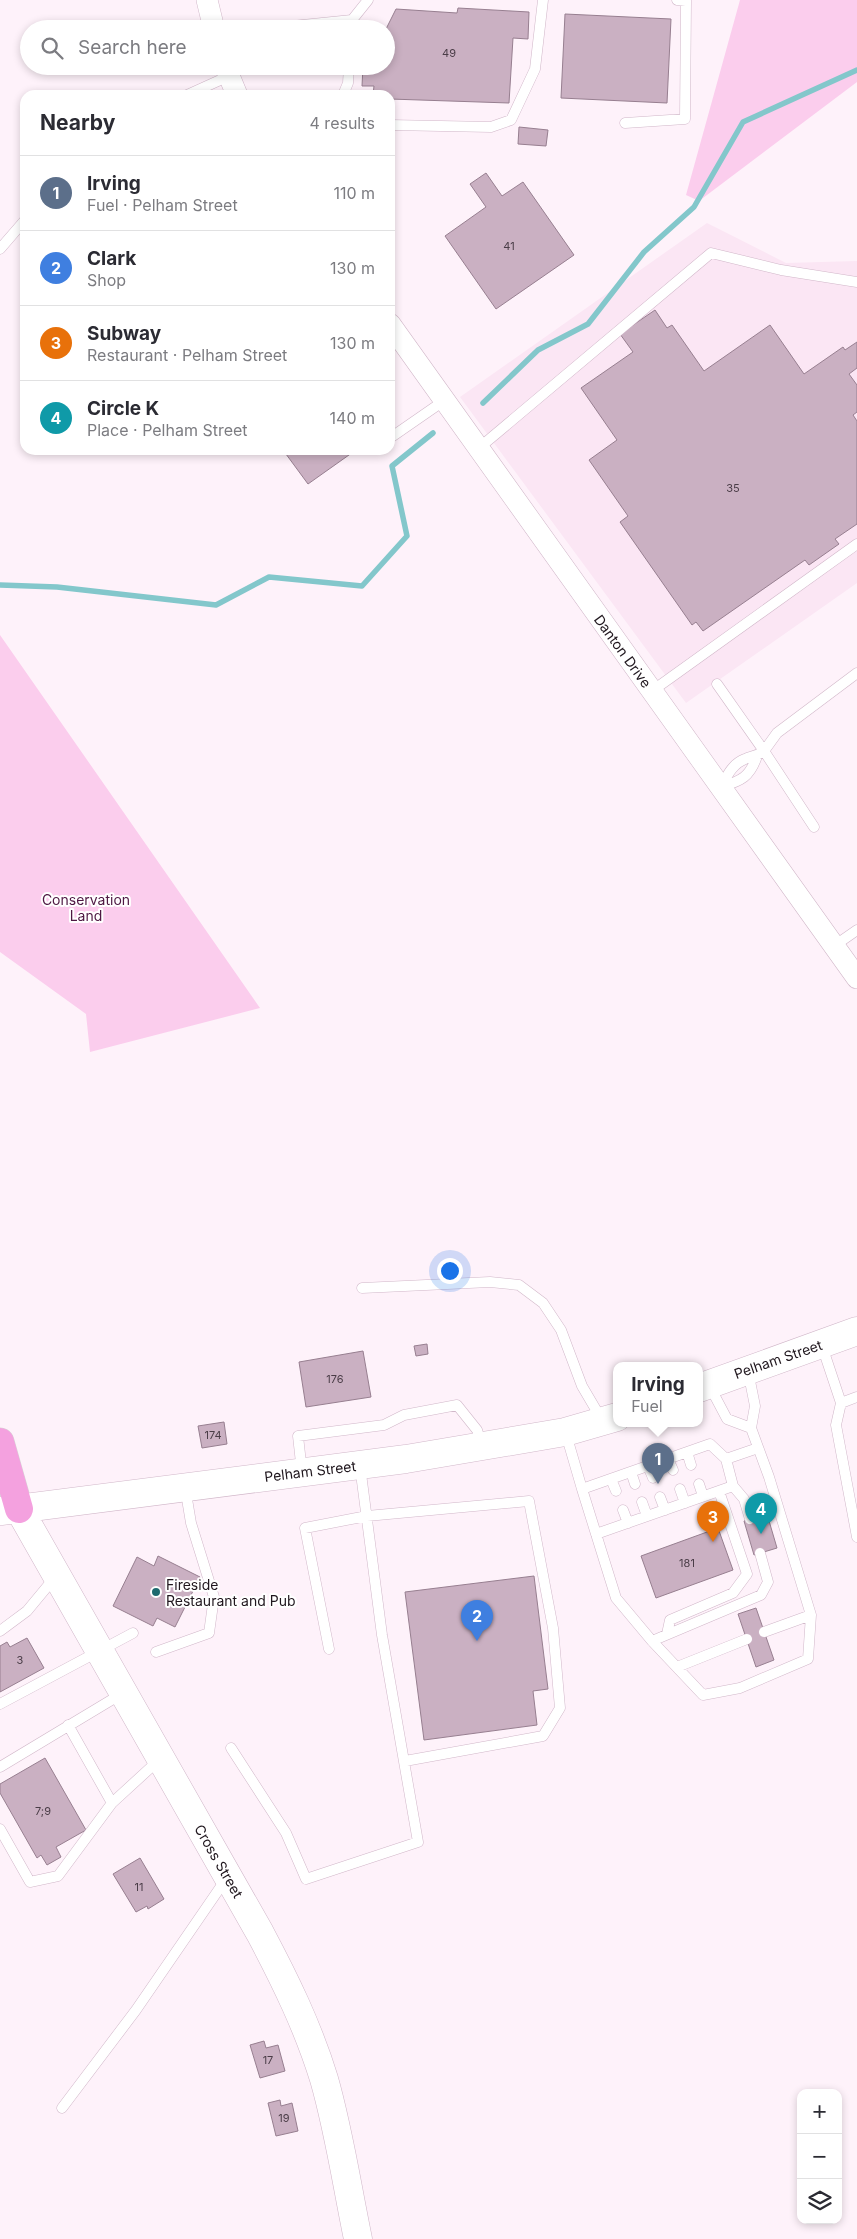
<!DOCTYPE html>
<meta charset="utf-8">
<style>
:root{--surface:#fff;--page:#f7f7f7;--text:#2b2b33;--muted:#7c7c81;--line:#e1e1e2;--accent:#1e6a6f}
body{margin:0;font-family:Inter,sans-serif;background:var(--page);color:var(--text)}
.controls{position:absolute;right:15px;bottom:15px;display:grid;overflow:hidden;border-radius:10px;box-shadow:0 2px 8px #0003}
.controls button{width:45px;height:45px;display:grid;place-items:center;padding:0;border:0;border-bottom:1px solid var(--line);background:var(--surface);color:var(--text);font:25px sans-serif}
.you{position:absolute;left:449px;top:1270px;width:18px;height:18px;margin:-12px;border:4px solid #fff;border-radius:50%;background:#1a73e8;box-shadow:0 0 0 8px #1a73e833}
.badge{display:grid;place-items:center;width:32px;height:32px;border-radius:50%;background:var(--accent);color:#fff;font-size:16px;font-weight:700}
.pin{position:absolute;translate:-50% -41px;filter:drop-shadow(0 1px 2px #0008)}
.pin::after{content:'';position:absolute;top:26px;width:18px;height:15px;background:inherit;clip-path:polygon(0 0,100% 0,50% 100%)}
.popup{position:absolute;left:613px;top:1362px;width:90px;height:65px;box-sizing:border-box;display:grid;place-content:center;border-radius:10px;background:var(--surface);filter:drop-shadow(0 1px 4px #0005);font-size:16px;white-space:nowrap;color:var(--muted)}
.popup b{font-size:19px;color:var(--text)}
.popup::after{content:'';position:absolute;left:50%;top:100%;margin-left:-10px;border:10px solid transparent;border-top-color:var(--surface)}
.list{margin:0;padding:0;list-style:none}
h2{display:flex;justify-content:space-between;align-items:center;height:65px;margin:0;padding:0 20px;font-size:21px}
h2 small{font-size:16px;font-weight:400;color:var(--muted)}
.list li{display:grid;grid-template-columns:32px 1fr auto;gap:15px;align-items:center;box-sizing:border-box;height:75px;padding:0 20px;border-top:1px solid var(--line)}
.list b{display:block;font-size:19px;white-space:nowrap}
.list p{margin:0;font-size:16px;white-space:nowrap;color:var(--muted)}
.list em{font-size:16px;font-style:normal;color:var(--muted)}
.icon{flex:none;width:28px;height:28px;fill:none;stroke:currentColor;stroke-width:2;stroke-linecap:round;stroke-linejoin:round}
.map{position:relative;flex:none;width:857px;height:2239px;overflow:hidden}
.search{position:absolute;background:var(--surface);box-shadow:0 2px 8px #0003;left:20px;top:20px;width:375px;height:55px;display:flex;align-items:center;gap:12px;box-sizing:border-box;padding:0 18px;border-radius:28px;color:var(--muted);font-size:19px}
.panel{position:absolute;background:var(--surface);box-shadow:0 2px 8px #0003;left:20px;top:90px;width:375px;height:365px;border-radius:15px}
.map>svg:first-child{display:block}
.built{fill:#fbe6f4}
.green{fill:#fbcded}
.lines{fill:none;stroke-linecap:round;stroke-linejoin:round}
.stream{stroke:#83c7cb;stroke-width:5.5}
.building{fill:#cab0c2;stroke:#977f90}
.lane-casing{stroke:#d1b7c9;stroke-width:11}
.street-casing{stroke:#d1b7c9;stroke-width:22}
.secondary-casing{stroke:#d1b7c9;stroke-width:29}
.highway-casing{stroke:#d7d5d6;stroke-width:29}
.lane{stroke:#fff;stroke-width:10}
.street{stroke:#fff;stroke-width:21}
.secondary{stroke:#fff;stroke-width:28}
.highway{stroke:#f4a1df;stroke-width:28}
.poi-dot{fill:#1e6a6f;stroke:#fff;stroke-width:2}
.labels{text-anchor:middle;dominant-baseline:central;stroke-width:4;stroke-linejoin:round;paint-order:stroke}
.number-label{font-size:11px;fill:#4a3d47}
.street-label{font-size:14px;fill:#20171e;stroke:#fff}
.park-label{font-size:14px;fill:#4e1843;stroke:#fff}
.poi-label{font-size:14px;fill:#20171e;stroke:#fff;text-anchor:start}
</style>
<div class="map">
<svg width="857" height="2239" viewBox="0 0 857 2239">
<rect width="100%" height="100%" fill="#fef2fa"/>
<!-- built -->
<path class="built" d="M 707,223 L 786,263 L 857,261 L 857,583 L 686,703 L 460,397 Z"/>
<!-- green -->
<path class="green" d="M 740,0 L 857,0 L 857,82 L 699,201 L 686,195 Z
M 0,635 L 260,1008 L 90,1052 L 86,1014 L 0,952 Z"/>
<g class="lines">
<!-- stream -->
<path class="stream" d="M 483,403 L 538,350 L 588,324 L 644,252 L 694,207 L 743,122 L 857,70
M 0,585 L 57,587 L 216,605 L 269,577 L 362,586 L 407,536 L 392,466 L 433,433"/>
</g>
<!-- building -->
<path class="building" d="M 458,8 L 529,12 L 528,39 L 513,38 L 509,103 L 390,99 L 390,95 L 373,95 L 374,86 L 362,86 L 363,66 L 386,66 L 386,29 L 396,9 L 457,13 Z
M 565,14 L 671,19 L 667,103 L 561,98 Z
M 519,127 L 548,130 L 546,146 L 518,144 Z
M 486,173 L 502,196 L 523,182 L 574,255 L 496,309 L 445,236 L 486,207 L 470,184 Z
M 655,310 L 667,328 L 672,325 L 704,371 L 770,325 L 804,374 L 843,347 L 845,350 L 857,342 L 857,368 L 849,374 L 857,385 L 857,412 L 853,415 L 857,421 L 857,524 L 835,539 L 839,544 L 809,565 L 805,560 L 703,631 L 696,622 L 692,625 L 620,522 L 628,516 L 589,460 L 617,440 L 581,388 L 633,352 L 620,334 Z
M 283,450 L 356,450 L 308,484 Z
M 427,1344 L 428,1354 L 416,1356 L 414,1346 Z
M 363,1351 L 371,1397 L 306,1407 L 299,1362 Z
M 224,1422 L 227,1444 L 202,1448 L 198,1426 Z
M 767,1514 L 777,1548 L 754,1555 L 744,1521 Z
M 718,1528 L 733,1570 L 656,1598 L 641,1556 Z
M 158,1556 L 200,1577 L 175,1627 L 157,1618 L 153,1626 L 113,1606 L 137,1557 L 154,1566 Z
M 534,1576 L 548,1689 L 533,1691 L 537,1725 L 424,1740 L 405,1592 Z
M 756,1608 L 774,1660 L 756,1667 L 738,1614 Z
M 27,1638 L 44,1668 L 0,1692 L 0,1646 L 7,1642 L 10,1647 Z
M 45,1758 L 86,1830 L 56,1847 L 61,1857 L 47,1865 L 41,1855 L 37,1858 L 0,1793 L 0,1784 Z
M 140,1858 L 164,1899 L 148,1909 L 147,1906 L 136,1912 L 113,1874 Z
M 264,2041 L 266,2048 L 278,2045 L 285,2071 L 260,2078 L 250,2045 Z
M 280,2100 L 281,2106 L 292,2103 L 298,2131 L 276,2136 L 268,2103 Z"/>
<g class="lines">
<defs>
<path id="lane" d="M 352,20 L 368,0
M 263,29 L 352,20 L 352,29
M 187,95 L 229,76
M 343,95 L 348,83 L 349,66
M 625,123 L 685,119 L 686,1 L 677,0
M 390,125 L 491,127 L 511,120 L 535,69 L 543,0
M 0,249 L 25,220
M 393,436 L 445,400
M 479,448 L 711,253 L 781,270 L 857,282
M 717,684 L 764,751 C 757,756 752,756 745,759 C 732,764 727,776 721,787
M 652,691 L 857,544
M 721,787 C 741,781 750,777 757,756
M 814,827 L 764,751 L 777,733 L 857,673
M 834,946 L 857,930
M 362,1288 L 490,1282 L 519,1285 L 543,1303 L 561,1330 L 582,1386 L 602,1420
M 822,1346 L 841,1403 L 836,1425 L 857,1537
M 709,1385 L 727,1419 L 751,1428
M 841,1403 L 857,1397
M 566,1434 L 582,1489 L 710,1444 L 726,1459 L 733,1486 L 596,1534
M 687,1452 L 691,1465
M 668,1459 L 673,1470
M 726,1459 L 758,1448
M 648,1466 L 653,1478
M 302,1472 L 298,1436 L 384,1425 L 404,1415 L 457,1405 L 477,1430 L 482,1446
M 631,1472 L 635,1484
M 611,1479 L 616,1491
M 699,1484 L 703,1496
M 733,1486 L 744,1499 L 750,1519
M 582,1489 L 616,1598 L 652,1641 L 703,1695 L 740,1688 L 808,1659 L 811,1615 L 769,1477 L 751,1428 L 755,1406 L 748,1371
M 680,1489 L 685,1503
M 660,1497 L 665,1510
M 642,1502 L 647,1516
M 623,1510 L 628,1523
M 0,1631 L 27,1611 L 56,1576
M 764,1632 L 811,1615
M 667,1634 L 670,1620 L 733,1593 L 747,1574 L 719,1491
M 652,1641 L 761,1595 L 768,1582 L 760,1553
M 329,1649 L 305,1528 L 367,1516 L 529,1501 L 553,1628 L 560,1708 L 543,1736 L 405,1761
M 156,1652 L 209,1633 L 214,1597 L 191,1523 L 185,1487
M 677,1667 L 747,1639
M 0,1704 L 133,1633
M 68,1725 L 112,1803
M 231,1748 L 286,1833 L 306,1879 L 418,1842 L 382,1635 L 360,1466
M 0,1767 L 123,1693
M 0,1829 L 30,1882 L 58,1876 L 112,1803 L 160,1759
M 62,2108 L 136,2010 L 226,1879"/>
<path id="street" d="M 207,0 L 214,29
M 225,66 L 237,95
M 390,324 L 857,978"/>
<path id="secondary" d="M 699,1388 L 857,1331
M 19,1509 L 260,1933 C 285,1980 308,2027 324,2079 C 339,2131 347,2186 358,2239
M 1,1511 L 406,1459 L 565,1432 L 617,1417"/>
<path id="highway" d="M 0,1442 L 19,1509"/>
</defs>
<!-- lane casing -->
<use href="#lane" class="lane-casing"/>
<!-- street casing -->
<use href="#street" class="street-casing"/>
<!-- secondary casing -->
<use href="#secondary" class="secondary-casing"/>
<!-- highway casing -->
<use href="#highway" class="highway-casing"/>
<!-- lane -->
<use href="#lane" class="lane"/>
<!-- street -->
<use href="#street" class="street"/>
<!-- secondary -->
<use href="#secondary" class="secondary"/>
<!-- highway -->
<use href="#highway" class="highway"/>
</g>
<!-- markers -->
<circle class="poi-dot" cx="156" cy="1592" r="5"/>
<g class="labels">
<!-- number labels -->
<g class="number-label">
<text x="449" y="53">49</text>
<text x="509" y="246">41</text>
<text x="733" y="488">35</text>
<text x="335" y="1379">176</text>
<text x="213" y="1435">174</text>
<text x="687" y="1563">181</text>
<text x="20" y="1660">3</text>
<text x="43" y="1811">7;9</text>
<text x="139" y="1887">11</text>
<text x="268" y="2060">17</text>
<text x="284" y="2118">19</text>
</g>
<!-- street labels -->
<g class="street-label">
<text transform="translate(623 651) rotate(54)">Danton Drive</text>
<text transform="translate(778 1359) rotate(-19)">Pelham Street</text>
<text transform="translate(310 1471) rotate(-7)">Pelham Street</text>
<text transform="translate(219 1861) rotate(60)">Cross Street</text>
</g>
<!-- park labels -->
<g class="park-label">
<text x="86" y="899">Conservation<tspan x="86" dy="16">Land</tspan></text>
</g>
<!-- poi labels -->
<g class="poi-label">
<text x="166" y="1584">Fireside<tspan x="166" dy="16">Restaurant and Pub</tspan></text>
</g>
</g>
</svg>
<div class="controls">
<button>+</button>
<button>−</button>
<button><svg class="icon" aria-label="layers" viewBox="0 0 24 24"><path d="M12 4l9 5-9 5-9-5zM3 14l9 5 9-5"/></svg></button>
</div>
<div class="you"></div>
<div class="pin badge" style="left:658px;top:1484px;background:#5c6f8a">1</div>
<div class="popup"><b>Irving</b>Fuel</div>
<div class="pin badge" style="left:477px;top:1641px;background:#3f7fe0">2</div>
<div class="pin badge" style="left:713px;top:1542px;background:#e8710a">3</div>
<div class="pin badge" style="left:761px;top:1534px;background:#0f9aa8">4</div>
<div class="search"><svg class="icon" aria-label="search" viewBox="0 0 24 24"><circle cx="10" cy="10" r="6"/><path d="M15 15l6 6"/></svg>Search here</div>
<section class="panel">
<h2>Nearby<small>4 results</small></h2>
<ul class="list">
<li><span class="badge" style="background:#5c6f8a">1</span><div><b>Irving</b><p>Fuel · Pelham Street</p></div><em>110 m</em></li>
<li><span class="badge" style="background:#3f7fe0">2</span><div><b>Clark</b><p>Shop</p></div><em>130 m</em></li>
<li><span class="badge" style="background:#e8710a">3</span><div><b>Subway</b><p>Restaurant · Pelham Street</p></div><em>130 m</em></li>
<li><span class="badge" style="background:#0f9aa8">4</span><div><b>Circle K</b><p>Place · Pelham Street</p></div><em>140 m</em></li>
</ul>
</section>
</div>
